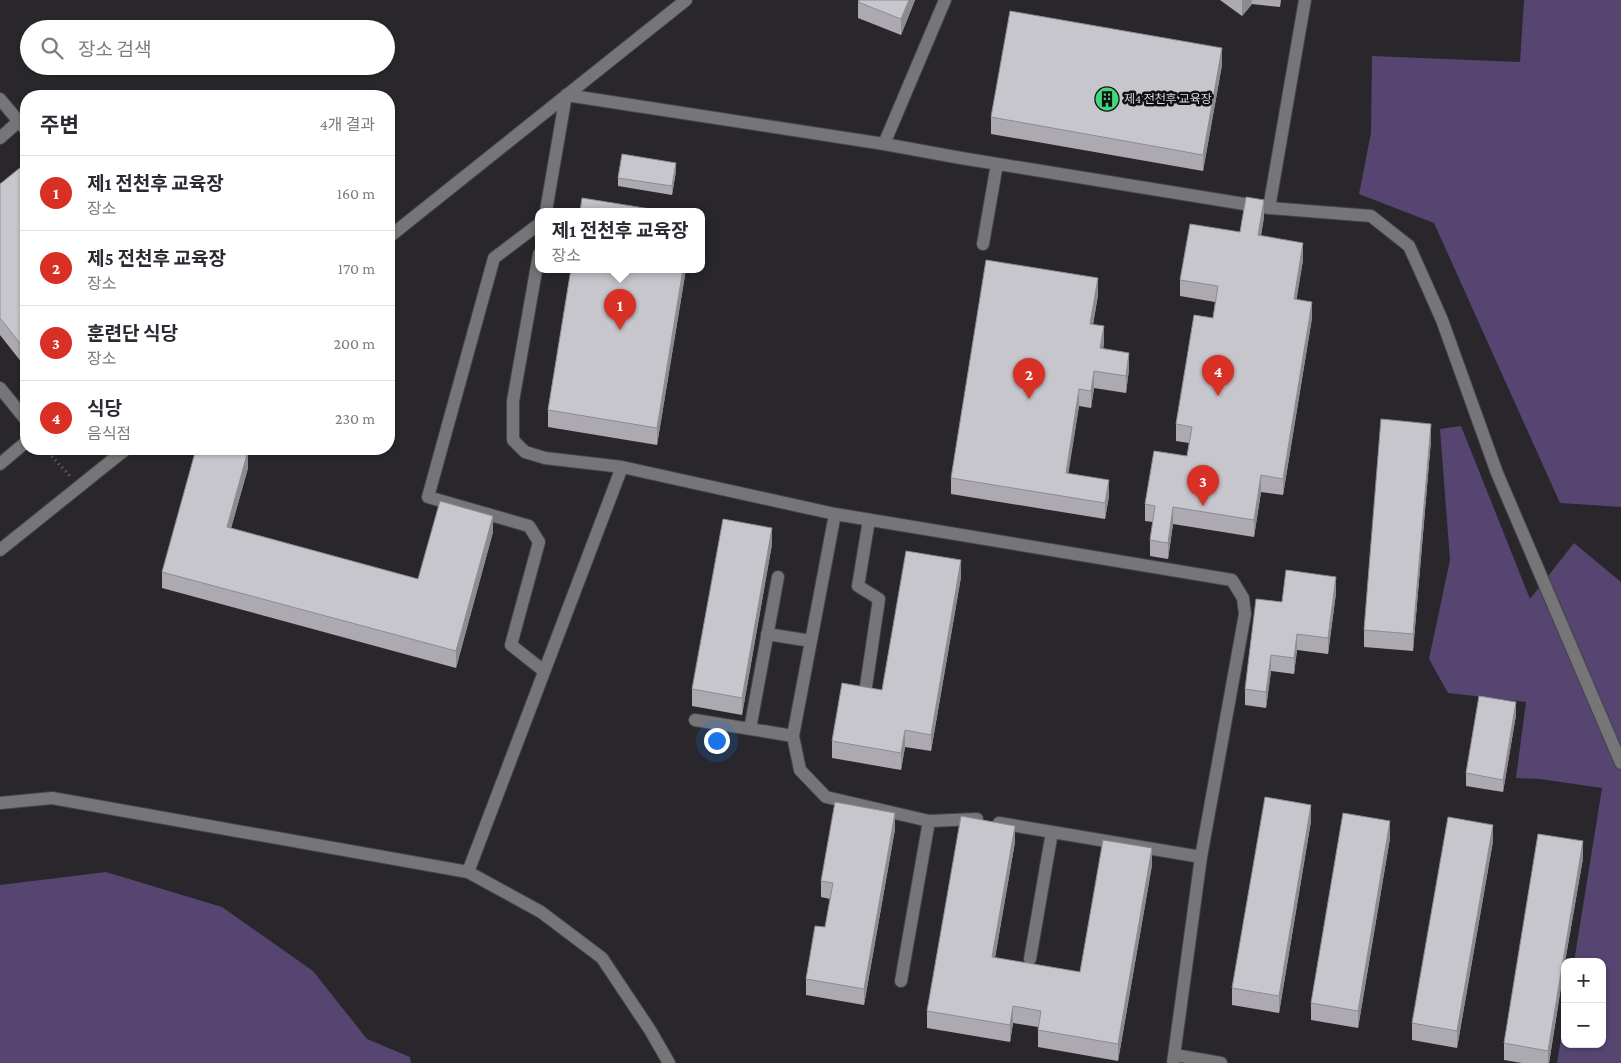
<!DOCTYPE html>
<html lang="ko">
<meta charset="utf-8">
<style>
:root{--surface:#fff;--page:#f2f2f3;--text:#2b2b33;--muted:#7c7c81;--line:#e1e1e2;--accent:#d93025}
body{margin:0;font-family:"Crimson Pro","Noto Sans KR",serif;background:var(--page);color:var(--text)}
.controls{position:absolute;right:15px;bottom:15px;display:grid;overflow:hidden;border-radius:10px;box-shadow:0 1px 4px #0004}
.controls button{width:45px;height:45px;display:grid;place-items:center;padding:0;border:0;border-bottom:1px solid var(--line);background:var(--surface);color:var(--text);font:25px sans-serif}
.you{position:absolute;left:716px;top:740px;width:18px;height:18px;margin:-12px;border:4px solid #fff;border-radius:50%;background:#1a73e8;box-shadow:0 0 0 8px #1a73e833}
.badge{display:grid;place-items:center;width:32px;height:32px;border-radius:50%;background:var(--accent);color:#fff;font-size:16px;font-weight:700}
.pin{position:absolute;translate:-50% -41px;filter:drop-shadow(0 1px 2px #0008)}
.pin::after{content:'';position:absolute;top:26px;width:18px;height:15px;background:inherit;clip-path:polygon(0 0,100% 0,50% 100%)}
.popup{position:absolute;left:535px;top:208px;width:170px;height:65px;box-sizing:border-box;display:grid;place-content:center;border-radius:10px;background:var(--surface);filter:drop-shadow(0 1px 4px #0005);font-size:16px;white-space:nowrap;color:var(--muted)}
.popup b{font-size:19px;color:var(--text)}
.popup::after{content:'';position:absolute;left:50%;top:100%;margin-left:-10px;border:10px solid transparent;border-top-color:var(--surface)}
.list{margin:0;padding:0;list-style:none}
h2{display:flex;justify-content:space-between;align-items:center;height:65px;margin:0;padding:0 20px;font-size:21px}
h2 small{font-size:16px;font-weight:400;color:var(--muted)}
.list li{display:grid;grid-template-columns:32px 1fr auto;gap:15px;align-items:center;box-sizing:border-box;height:75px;padding:0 20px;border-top:1px solid var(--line)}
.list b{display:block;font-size:19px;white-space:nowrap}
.list p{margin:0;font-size:16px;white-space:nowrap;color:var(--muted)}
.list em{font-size:16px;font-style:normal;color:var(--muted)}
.icon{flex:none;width:28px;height:28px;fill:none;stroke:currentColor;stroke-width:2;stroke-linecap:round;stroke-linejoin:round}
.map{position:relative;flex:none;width:1621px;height:1063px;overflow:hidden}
.search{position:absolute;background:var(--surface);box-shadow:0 1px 4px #0004;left:20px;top:20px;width:375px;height:55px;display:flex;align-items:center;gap:12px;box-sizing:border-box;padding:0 18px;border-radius:28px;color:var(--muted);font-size:19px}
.panel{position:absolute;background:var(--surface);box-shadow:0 1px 4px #0004;left:20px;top:90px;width:375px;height:365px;border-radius:20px}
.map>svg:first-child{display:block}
.green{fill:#564471}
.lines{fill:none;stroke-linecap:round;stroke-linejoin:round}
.minor-casing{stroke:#454448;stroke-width:14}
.path{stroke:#737176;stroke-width:3;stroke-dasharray:1 4;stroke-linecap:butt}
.minor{stroke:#767578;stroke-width:12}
.wall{fill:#acaab0}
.shaded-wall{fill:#8c8b90}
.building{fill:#c8c6cd;stroke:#8c8b90}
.labels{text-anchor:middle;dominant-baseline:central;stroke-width:5;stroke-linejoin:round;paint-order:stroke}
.poi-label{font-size:12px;fill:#dbdade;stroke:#111013;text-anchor:start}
</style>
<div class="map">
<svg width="1621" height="1063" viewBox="0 0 1621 1063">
<rect width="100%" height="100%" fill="#29272c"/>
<!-- green -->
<path class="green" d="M 1524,0 L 1621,0 L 1621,507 L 1560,503 L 1434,223 L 1359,194 L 1371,133 L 1372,56 L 1520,62 Z
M 1461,426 L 1530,599 L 1574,543 L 1621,582 L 1621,1063 L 1557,1063 L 1565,1015 L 1565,1044 L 1602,1044 L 1602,962 L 1574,962 L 1602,788 L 1540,779 L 1516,778 L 1526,702 L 1448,693 L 1429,659 L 1450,560 L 1440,429 Z
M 106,872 L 222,907 L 313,971 L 367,1039 L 410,1057 L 411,1063 L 0,1063 L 0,885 Z"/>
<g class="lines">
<defs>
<path id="minor" d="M 0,99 L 26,130
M 0,138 L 19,121
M 884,144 L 945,0
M 1269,208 L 1305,0
M 546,211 L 566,95 L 884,144 L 961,158 L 1269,208 L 1371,216 L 1409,246 L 1423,277 L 1442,320 L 1497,473 L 1621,763
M 539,224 L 494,258 L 428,497 L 529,526 L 539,542 L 511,645 L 544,671
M 389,237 L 686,0
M 983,244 L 997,164
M 539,254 L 513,401 L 513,440 L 525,452 L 545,458 L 622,467 L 835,514 L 1232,580 L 1243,598 L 1245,614 L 1201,857 L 1173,1063
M 0,388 L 26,420
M 0,464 L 26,442
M 835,514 L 793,736 L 800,770 L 826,797 L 929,821 L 901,981
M 0,550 L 126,449
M 767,634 L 811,641
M 865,693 L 879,599 L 858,586 L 869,520
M 695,720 L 793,736
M 750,729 L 778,577
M 0,803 L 52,798 L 468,872 L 541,912 L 602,958 L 650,1030 L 669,1063
M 929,821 L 977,819
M 999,823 L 1201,857
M 468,872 L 622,467
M 1030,959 L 1052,832
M 1175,1055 L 1221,1063"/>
</defs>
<!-- minor casing -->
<use href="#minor" class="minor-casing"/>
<!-- path -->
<path class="path" d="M 45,449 L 70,476"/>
<!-- minor -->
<use href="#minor" class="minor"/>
</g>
<!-- wall -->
<path class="wall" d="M 915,0 L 901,35 L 858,18 L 858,2 Z
M 1220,0 L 1281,0 L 1280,7 L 1252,4 L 1242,16 Z
M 1222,65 L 1203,171 L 991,134 L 991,117 Z
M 676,171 L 672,195 L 618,186 L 618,178 Z
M 26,173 L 26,368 L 0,335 L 0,184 Z
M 1264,217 L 1261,236 L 1303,260 L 1296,300 L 1312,318 L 1283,495 L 1261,492 L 1254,537 L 1173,524 L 1168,559 L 1150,556 L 1150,540 L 1153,522 L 1145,521 L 1145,504 L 1187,456 L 1189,443 L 1176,441 L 1176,424 L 1213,318 L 1215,302 L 1180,296 L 1180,280 L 1240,232 Z
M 571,269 L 686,269 L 657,445 L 548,427 L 548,410 Z
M 1098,295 L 1093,325 L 1104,343 L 1103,349 L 1129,369 L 1126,393 L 1094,388 L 1091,408 L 1079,406 L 1068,473 L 1109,496 L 1105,519 L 951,494 L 951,478 Z
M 1431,440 L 1413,651 L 1364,647 L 1364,630 Z
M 248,468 L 231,528 L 418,579 L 493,532 L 456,668 L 162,588 L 162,572 Z
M 772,544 L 742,715 L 692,706 L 692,689 Z
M 961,577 L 931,751 L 905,747 L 901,770 L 832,758 L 832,741 L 882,690 Z
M 1336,593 L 1328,654 L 1297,650 L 1294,674 L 1271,671 L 1266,708 L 1245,705 L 1245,689 L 1282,602 Z
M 1516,715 L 1503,792 L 1466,786 L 1466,773 Z
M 1311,821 L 1279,1013 L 1232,1005 L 1232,988 Z
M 895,829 L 864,1005 L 806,995 L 806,979 L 825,927 L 830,899 L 821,897 L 821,881 Z
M 1390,838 L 1358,1028 L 1311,1020 L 1311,1003 Z
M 1493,841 L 1457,1048 L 1412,1040 L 1412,1023 Z
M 1015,842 L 995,958 L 1080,972 L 1152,865 L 1118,1061 L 1038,1047 L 1038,1027 L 1013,1023 L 1010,1042 L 927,1028 L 927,1011 Z
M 1583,858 L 1565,962 L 1549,1063 L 1522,1063 L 1504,1060 L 1504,1043 Z"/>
<!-- shaded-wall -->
<path class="shaded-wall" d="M 909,0 L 915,0 L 901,35 L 901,19 Z
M 1242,0 L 1252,0 L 1252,4 L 1242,16 Z
M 1222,48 L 1222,65 L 1203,171 L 1203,155 Z
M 676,163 L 676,171 L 672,195 L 672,186 Z
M 1264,200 L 1264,217 L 1258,252 L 1258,235 Z
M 1303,243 L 1303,260 L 1294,316 L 1294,299 Z
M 683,269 L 686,269 L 657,445 L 657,428 Z
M 1098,278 L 1098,295 L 1090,341 L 1090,324 Z
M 1312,302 L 1312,318 L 1283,495 L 1283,479 Z
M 1104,326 L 1104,343 L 1100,365 L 1100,348 Z
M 1129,353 L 1129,369 L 1126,393 L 1126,376 Z
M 1094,371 L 1094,388 L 1091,408 L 1091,391 Z
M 1079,389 L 1079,406 L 1066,489 L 1066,473 Z
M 1431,424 L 1431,440 L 1413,651 L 1413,634 Z
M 248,451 L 248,468 L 227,543 L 227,527 Z
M 1261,475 L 1261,492 L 1254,537 L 1254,520 Z
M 1109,480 L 1109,496 L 1105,519 L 1105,503 Z
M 1173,507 L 1173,524 L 1168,559 L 1168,543 Z
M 493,516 L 493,532 L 456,668 L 456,651 Z
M 772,528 L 772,544 L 742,715 L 742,698 Z
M 961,560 L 961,577 L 931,751 L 931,735 Z
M 1336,577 L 1336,593 L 1328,654 L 1328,638 Z
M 1297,634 L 1297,650 L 1294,674 L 1294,658 Z
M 1271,655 L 1271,671 L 1266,708 L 1266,692 Z
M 1516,702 L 1516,715 L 1503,792 L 1503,780 Z
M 905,730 L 905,747 L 901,770 L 901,753 Z
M 1311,805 L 1311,821 L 1279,1013 L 1279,996 Z
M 895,813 L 895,829 L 864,1005 L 864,989 Z
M 1390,821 L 1390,838 L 1358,1028 L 1358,1011 Z
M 1493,825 L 1493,841 L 1457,1048 L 1457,1031 Z
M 1015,826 L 1015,842 L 992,974 L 992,957 Z
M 1583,841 L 1583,858 L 1565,962 L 1549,1063 L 1548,1063 L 1548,1051 Z
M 1152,848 L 1152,865 L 1118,1061 L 1118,1044 Z
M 1013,1006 L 1013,1023 L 1010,1042 L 1010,1025 Z"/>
<!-- building -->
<path class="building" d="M 859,0 L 909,0 L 901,19 L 858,2 Z
M 1010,11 L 1222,48 L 1203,155 L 991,117 Z
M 622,154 L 676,163 L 672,186 L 618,178 Z
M 21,167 L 26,173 L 26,351 L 0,318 L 0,184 Z
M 1246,197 L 1264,200 L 1258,235 L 1303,243 L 1294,299 L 1312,302 L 1283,479 L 1261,475 L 1254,520 L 1173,507 L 1168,543 L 1150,540 L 1155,506 L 1145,504 L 1154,451 L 1187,456 L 1192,427 L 1176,424 L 1194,315 L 1213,318 L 1218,286 L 1180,280 L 1190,224 L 1240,232 Z
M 582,198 L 663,211 L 580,211 Z
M 986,260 L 1098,278 L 1090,324 L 1104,326 L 1100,348 L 1129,353 L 1126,376 L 1094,371 L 1091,391 L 1079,389 L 1066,473 L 1109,480 L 1105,503 L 951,478 Z
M 571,269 L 683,269 L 657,428 L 548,410 Z
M 1381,419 L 1431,424 L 1413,634 L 1364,630 Z
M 196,449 L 239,449 L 248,451 L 227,527 L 418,579 L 440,501 L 493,516 L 456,651 L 162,572 Z
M 723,519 L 772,528 L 742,698 L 692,689 Z
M 906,551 L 961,560 L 931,735 L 905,730 L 901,753 L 832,741 L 842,683 L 882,690 Z
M 1286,570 L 1336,577 L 1328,638 L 1297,634 L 1294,658 L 1271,655 L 1266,692 L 1245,689 L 1256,599 L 1282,602 Z
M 1479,696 L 1516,702 L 1503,780 L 1466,773 Z
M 1265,797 L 1311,805 L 1279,996 L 1232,988 Z
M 835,802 L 895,813 L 864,989 L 806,979 L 815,926 L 825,927 L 833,883 L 821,881 Z
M 1343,813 L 1390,821 L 1358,1011 L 1311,1003 Z
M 961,816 L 1015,826 L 992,957 L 1080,972 L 1103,840 L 1152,848 L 1118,1044 L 1038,1030 L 1041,1011 L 1013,1006 L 1010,1025 L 927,1011 Z
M 1448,817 L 1493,825 L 1457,1031 L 1412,1023 Z
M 1538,834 L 1583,841 L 1548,1051 L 1504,1043 Z"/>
<!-- icons -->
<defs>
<symbol id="building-disc" viewBox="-11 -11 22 22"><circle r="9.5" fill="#42d77b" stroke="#111013"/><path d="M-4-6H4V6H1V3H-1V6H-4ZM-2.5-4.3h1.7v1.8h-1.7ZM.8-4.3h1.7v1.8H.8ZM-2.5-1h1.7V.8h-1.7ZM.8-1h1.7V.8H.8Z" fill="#111"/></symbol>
</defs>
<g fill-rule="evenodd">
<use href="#building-disc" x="1093" y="85" width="28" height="28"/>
</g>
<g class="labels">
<!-- poi labels -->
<g class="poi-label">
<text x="1124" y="99">제4 전천후 교육장</text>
</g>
</g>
</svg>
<div class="controls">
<button>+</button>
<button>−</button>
</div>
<div class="you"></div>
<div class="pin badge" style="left:620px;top:330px">1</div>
<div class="popup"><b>제1 전천후 교육장</b>장소</div>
<div class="pin badge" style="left:1029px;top:399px">2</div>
<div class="pin badge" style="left:1203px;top:506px">3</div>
<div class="pin badge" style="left:1218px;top:396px">4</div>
<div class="search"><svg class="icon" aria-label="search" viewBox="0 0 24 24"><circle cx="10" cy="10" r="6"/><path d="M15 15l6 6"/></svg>장소 검색</div>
<section class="panel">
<h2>주변<small>4개 결과</small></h2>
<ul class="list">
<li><span class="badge">1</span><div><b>제1 전천후 교육장</b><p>장소</p></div><em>160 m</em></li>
<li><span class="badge">2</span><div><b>제5 전천후 교육장</b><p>장소</p></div><em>170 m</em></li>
<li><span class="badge">3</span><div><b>훈련단 식당</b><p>장소</p></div><em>200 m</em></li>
<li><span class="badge">4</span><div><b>식당</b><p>음식점</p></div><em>230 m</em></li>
</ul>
</section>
</div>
